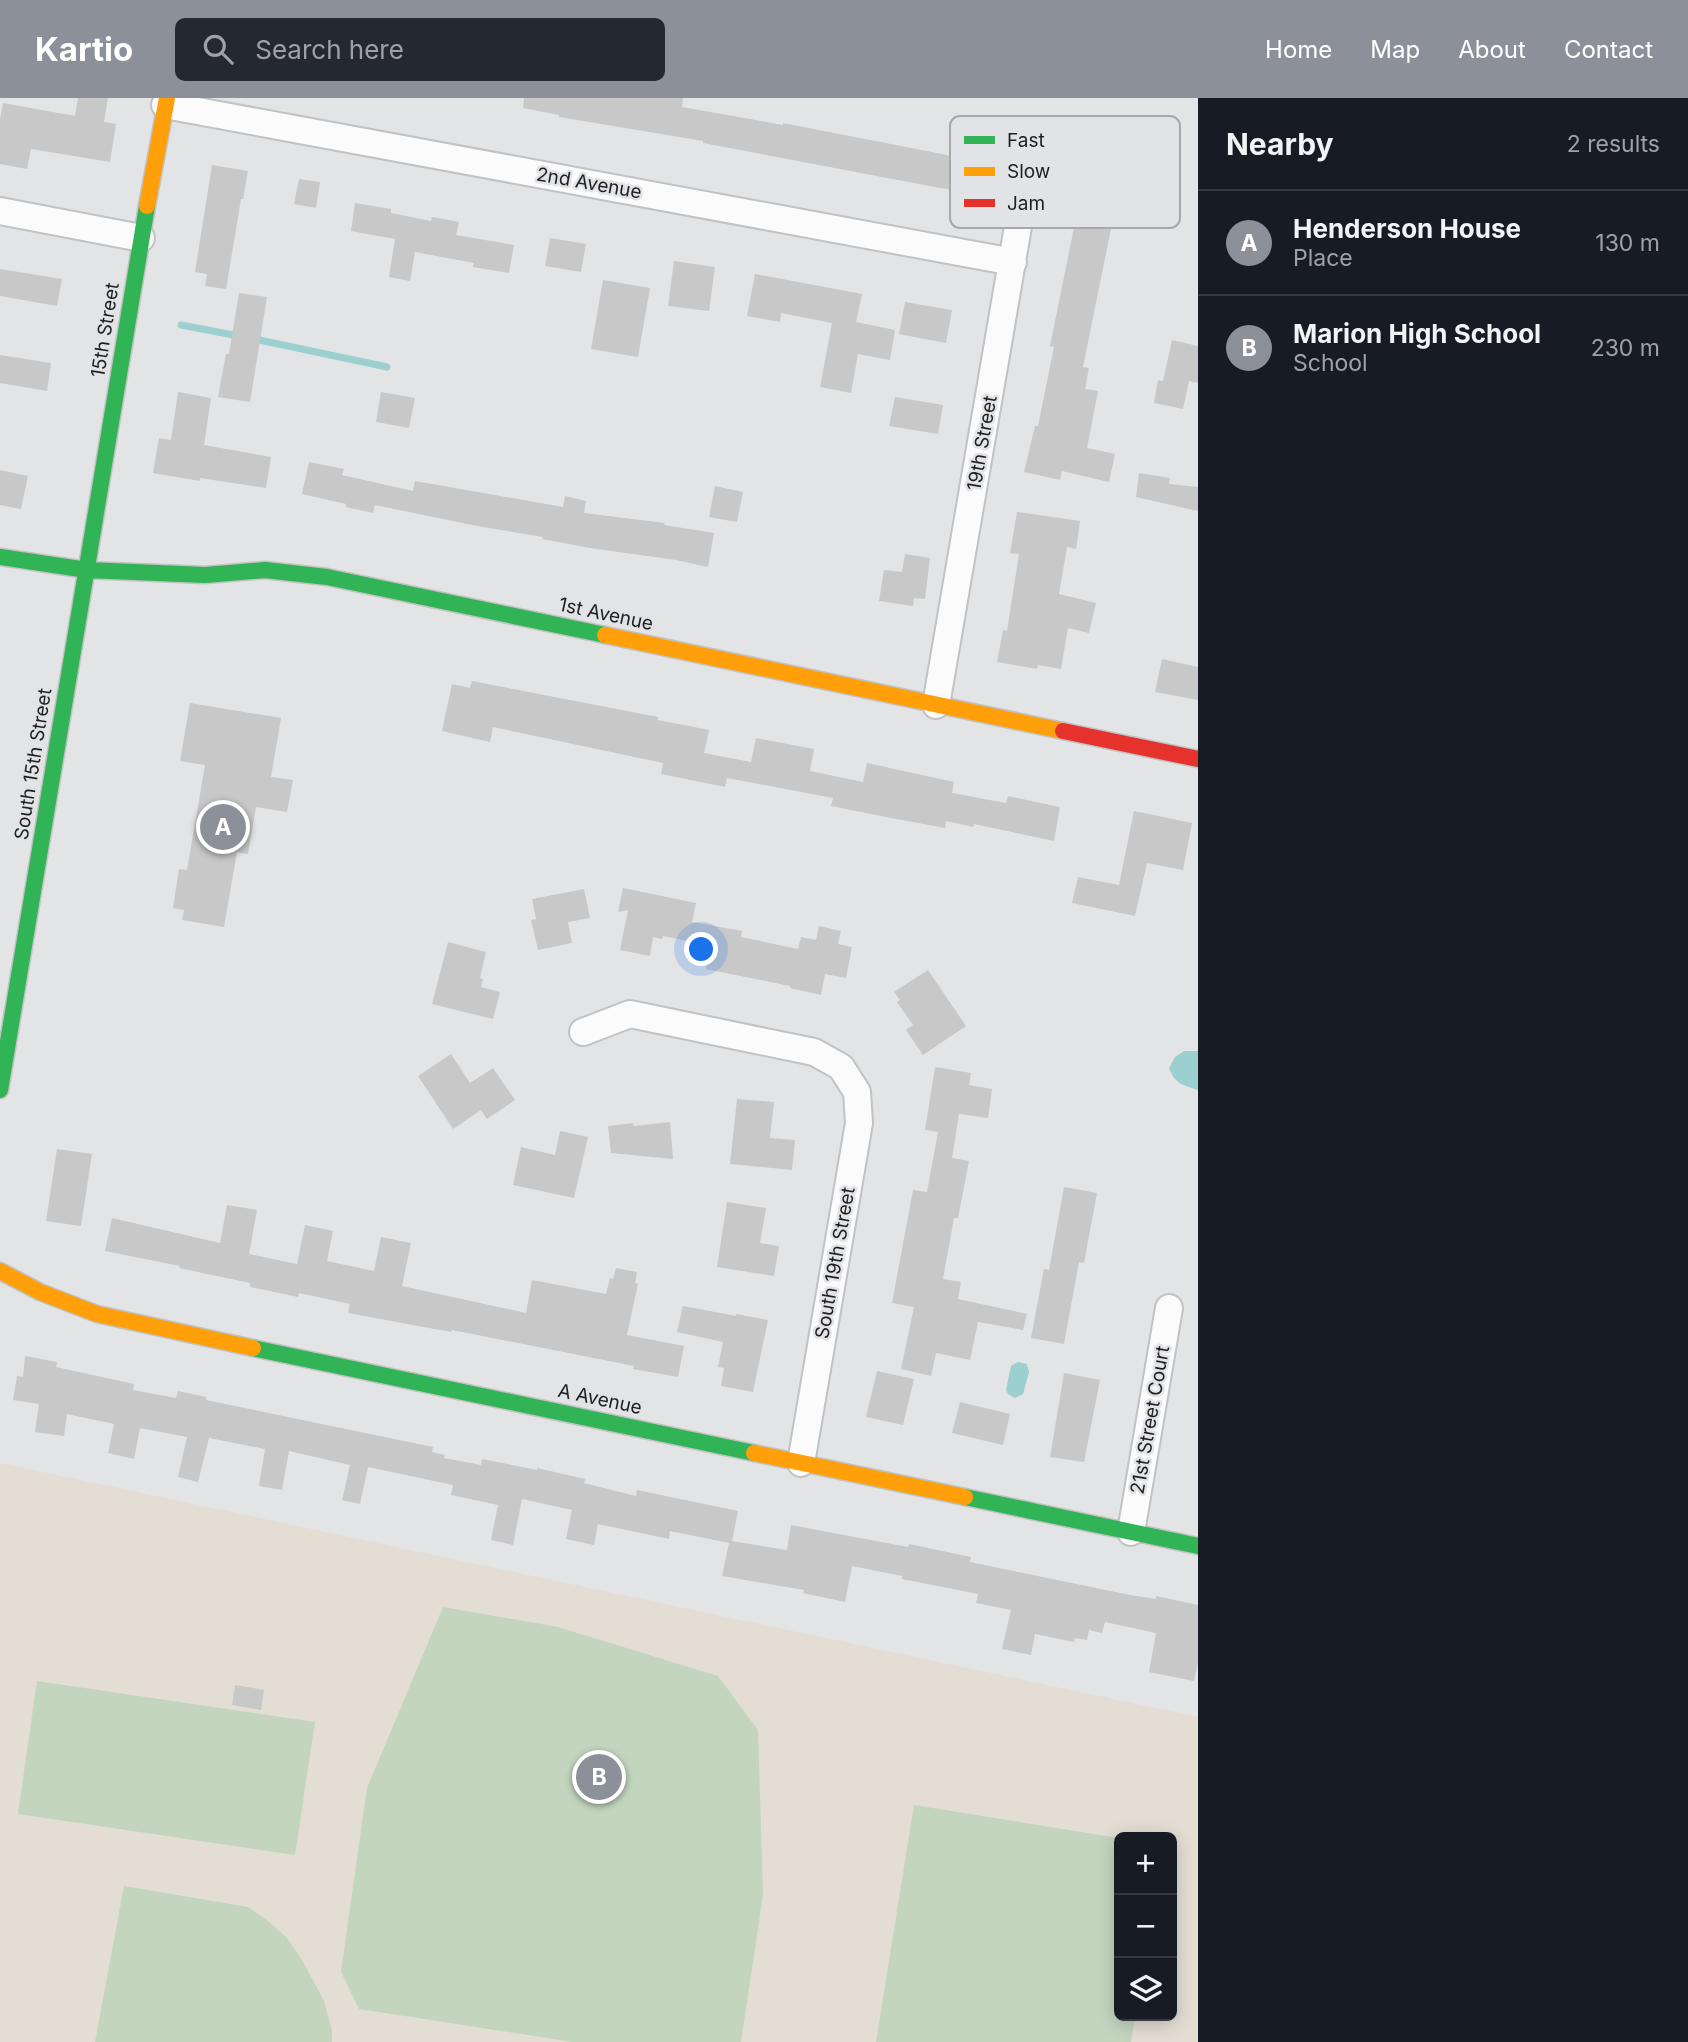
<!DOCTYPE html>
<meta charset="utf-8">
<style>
:root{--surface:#171b24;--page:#242831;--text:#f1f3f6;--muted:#9ea1a6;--line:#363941;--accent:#8c9099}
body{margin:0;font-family:Inter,sans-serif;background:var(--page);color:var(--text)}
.controls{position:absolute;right:21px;bottom:21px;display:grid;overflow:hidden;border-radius:10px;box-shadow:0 4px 18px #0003}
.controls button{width:63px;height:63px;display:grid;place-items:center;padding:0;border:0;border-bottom:2px solid var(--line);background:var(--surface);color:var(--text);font:35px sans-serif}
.you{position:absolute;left:702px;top:852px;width:24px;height:24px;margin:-18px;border:5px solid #fff;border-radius:50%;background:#1a73e8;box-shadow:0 0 0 10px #1a73e833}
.badge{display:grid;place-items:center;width:46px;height:46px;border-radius:50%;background:var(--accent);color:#fff;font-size:23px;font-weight:700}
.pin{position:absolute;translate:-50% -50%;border:4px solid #fff;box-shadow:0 2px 7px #0006}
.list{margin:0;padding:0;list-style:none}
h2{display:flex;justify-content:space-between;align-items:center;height:91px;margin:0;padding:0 28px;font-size:30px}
h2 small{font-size:23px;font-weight:400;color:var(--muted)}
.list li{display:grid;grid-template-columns:46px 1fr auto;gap:21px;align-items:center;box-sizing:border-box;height:105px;padding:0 28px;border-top:2px solid var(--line)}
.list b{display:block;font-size:26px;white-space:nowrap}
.list p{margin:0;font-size:23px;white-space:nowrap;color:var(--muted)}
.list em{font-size:23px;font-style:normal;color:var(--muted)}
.icon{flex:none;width:38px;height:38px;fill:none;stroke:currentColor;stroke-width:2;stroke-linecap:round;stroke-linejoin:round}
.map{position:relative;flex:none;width:1198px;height:1944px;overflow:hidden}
header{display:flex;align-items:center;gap:42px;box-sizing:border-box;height:98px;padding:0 35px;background:var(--accent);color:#fff}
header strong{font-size:33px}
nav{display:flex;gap:38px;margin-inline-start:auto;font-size:24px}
.search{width:490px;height:63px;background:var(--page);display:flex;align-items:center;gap:18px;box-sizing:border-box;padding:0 24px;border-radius:10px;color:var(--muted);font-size:26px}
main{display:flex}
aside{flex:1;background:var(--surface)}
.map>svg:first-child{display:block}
.education{fill:#e3ddd3;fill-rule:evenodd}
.green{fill:#c3d5bf}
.water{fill:#9ccfd0}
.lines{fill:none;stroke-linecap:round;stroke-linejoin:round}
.stream{stroke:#9ccfd0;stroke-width:7}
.building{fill:#c8c8c9}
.street-casing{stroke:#c1c2c3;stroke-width:30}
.fast-casing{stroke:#c1c2c3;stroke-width:19}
.slow-casing{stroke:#c1c2c3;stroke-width:19}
.jam-casing{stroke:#c1c2c3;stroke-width:19}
.street{stroke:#fbfbfb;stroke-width:26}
.fast{stroke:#30b455;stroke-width:16}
.slow{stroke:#ff9f0a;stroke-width:16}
.jam{stroke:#e5322d;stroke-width:16}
.labels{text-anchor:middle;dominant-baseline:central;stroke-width:5;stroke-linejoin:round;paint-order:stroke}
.street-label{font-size:19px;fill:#1e1e1f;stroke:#e2e3e6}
.key{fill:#e2e3e6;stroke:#a7a8aa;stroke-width:2}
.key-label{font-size:19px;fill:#1e1e1f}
</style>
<header>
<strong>Kartio</strong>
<div class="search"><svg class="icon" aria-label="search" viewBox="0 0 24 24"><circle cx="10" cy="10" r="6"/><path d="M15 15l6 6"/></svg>Search here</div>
<nav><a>Home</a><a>Map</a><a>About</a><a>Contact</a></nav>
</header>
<main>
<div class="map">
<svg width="1198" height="1944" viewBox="0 0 1198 1944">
<rect width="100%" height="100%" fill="#e3e4e5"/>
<!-- education -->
<path class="education" d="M 0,1365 L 1198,1619 L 1198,1944 L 0,1944 ZM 1119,1739 L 1172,1739 L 1172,1918 L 1119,1918 Z"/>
<!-- green -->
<path class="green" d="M 443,1509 L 558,1529 L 718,1578 L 758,1632 L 763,1797 L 741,1944 L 573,1944 L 359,1911 L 341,1874 L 367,1690 Z
M 37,1583 L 315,1624 L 295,1757 L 18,1716 Z
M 914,1707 L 1119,1740 L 1119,1918 L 1135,1918 L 1131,1944 L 876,1944 Z
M 124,1788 L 248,1809 L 268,1823 L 286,1839 L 301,1860 L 324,1903 L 332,1932 L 332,1944 L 95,1944 Z"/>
<!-- water -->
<path class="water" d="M 1184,953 L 1198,953 L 1198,992 C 1183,987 1175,986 1169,970 L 1175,959 Z
M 1018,1264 L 1027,1266 L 1029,1274 L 1023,1296 L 1015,1300 L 1008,1296 L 1006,1292 L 1011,1268 Z"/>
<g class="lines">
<!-- stream -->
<path class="stream" d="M 181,227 L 239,238
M 250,240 L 387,269"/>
</g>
<!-- building -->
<path class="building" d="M 78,0 L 108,0 L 104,24 L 116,26 L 110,64 L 31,51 L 27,71 L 0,66 L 0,21 L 3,5 L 75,18 Z
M 524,0 L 683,0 L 682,9 L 783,27 L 783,25 L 978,63 L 972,96 L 703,45 L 703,43 L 559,19 L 559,17 L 523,10 Z
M 212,67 L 248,73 L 243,101 L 241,101 L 226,191 L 205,188 L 207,176 L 195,174 Z
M 1090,75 L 1142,86 L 1135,120 L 1114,116 L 1083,269 L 1089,270 L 1085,291 L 1098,293 L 1087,350 L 1115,356 L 1109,384 L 1062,373 L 1060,382 L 1024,374 L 1035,328 L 1038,328 L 1054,249 L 1050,248 L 1077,115 L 1082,116 Z
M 299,81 L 320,84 L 316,110 L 294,106 Z
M 355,105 L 391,111 L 391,115 L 431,123 L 432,119 L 459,124 L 456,137 L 514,147 L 509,175 L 473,169 L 474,165 L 415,154 L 410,183 L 389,179 L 395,141 L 351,133 Z
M 550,140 L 586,146 L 581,174 L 545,168 Z
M 674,163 L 715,169 L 709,213 L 668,208 Z
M 0,171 L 62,181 L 57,208 L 0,198 Z
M 755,176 L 862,196 L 856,224 L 895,232 L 890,262 L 858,256 L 851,295 L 820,289 L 832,225 L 781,215 L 780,224 L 747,218 Z
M 603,182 L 650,190 L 638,259 L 591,251 Z
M 239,195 L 267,199 L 250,304 L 218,299 L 226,256 L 229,256 Z
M 905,204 L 952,212 L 946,245 L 899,236 Z
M 1172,242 L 1198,248 L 1198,285 L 1189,283 L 1183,311 L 1154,305 L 1158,282 L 1163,283 Z
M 0,257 L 51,265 L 47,293 L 0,285 Z
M 178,294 L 211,300 L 204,347 L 271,359 L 266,390 L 200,380 L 200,383 L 153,375 L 159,340 L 171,342 Z
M 381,294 L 415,300 L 409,330 L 376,324 Z
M 895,299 L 943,307 L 938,336 L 889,328 Z
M 309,364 L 344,371 L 342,377 L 413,393 L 415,383 L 563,409 L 565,398 L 586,403 L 584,415 L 665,425 L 664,427 L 714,435 L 708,469 L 676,462 L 590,450 L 542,441 L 543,439 L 477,428 L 375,407 L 373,415 L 346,409 L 346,406 L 302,396 Z
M 0,372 L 28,378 L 21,411 L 0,407 Z
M 1139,375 L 1170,380 L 1169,386 L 1198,389 L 1198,413 L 1136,399 Z
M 715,388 L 743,394 L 737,424 L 709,419 Z
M 1017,414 L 1080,423 L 1076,451 L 1067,449 L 1059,496 L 1096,505 L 1089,535 L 1068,530 L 1061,571 L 1038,567 L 1037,571 L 997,564 L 1003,532 L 1007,533 L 1019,456 L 1010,455 Z
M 905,456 L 930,460 L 925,501 L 914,500 L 913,508 L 879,503 L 884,472 L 902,474 Z
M 1162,561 L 1198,569 L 1198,602 L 1155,594 Z
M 472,583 L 658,619 L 658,622 L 709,632 L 704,655 L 751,664 L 756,640 L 814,651 L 810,673 L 863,684 L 867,665 L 954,684 L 952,695 L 1006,705 L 1008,698 L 1060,709 L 1054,743 L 974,726 L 973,729 L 946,723 L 945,730 L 891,720 L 831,708 L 833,700 L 727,680 L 725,689 L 661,676 L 663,665 L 493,629 L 490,644 L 442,633 L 452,586 L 470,590 Z
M 190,605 L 281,620 L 271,679 L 293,682 L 287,714 L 256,709 L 248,756 L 237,754 L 224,829 L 182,822 L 184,812 L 173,810 L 179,771 L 187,772 L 205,667 L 180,663 Z
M 1134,713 L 1192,725 L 1183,772 L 1147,765 L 1135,818 L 1072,805 L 1078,779 L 1119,787 Z
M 623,790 L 696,805 L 692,824 L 742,833 L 741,839 L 798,851 L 801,839 L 816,842 L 819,828 L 841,833 L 838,846 L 852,849 L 846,880 L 825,876 L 821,897 L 790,890 L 790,888 L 706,871 L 711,848 L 663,838 L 662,841 L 653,839 L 650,858 L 620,852 L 628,812 L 618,814 Z
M 584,791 L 590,820 L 568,824 L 572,845 L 538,852 L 531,822 L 536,821 L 532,801 Z
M 448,844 L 486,854 L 480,880 L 483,881 L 481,889 L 500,894 L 493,921 L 432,906 Z
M 928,872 L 966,928 L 923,957 L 906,932 L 913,927 L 897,904 L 900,902 L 894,894 Z
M 451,956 L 470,985 L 493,970 L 515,1002 L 487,1021 L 481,1012 L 453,1031 L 418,978 Z
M 935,969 L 971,975 L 969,987 L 992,991 L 988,1020 L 959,1016 L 952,1060 L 969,1063 L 958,1120 L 954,1120 L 943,1181 L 961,1184 L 958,1201 L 1027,1216 L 1023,1232 L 978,1224 L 970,1262 L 936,1255 L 931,1278 L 901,1271 L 914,1209 L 892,1205 L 913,1092 L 927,1094 L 938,1034 L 925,1032 Z
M 737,1001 L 774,1004 L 770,1040 L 795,1042 L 792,1072 L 730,1066 Z
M 670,1024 L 673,1061 L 611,1055 L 608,1028 L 633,1025 L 634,1028 Z
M 560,1033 L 588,1039 L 574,1100 L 513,1087 L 521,1049 L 555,1057 Z
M 57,1051 L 92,1056 L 81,1128 L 46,1123 Z
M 1064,1089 L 1097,1095 L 1084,1165 L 1079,1164 L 1064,1246 L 1031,1240 L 1044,1171 L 1049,1172 Z
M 727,1104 L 766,1110 L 760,1145 L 779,1148 L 774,1178 L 717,1169 Z
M 227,1107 L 257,1112 L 249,1156 L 297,1166 L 305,1127 L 333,1133 L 327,1163 L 374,1173 L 381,1139 L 411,1145 L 402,1188 L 526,1215 L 532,1182 L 606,1196 L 610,1180 L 613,1181 L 616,1170 L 637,1174 L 635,1185 L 638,1186 L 627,1237 L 684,1248 L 678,1279 L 633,1271 L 634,1268 L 452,1232 L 451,1234 L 348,1215 L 350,1206 L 299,1195 L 298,1199 L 250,1189 L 250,1185 L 179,1170 L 180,1168 L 105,1153 L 112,1120 L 220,1145 Z
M 683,1208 L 736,1218 L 736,1216 L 768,1222 L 753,1294 L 721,1288 L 724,1270 L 718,1269 L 723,1244 L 677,1234 Z
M 25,1258 L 57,1264 L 56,1269 L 134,1286 L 133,1292 L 176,1300 L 178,1293 L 206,1299 L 206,1302 L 433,1349 L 432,1354 L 445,1357 L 444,1360 L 481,1367 L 482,1361 L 537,1372 L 537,1370 L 585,1381 L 584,1385 L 636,1398 L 637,1392 L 738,1413 L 732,1443 L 787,1452 L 791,1427 L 908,1449 L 909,1446 L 971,1459 L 970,1464 L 1130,1497 L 1156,1501 L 1156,1498 L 1198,1507 L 1198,1565 L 1194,1583 L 1149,1574 L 1156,1535 L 1105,1524 L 1102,1535 L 1089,1532 L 1087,1542 L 1075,1540 L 1074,1544 L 1035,1536 L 1031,1557 L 1002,1551 L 1011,1512 L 976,1505 L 978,1496 L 902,1481 L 902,1478 L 852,1468 L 845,1504 L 803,1495 L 804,1492 L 722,1478 L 729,1445 L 670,1433 L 669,1441 L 598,1426 L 594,1447 L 566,1441 L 572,1412 L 522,1401 L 513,1447 L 491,1442 L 498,1407 L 451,1397 L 453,1387 L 368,1369 L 360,1406 L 342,1402 L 350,1367 L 289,1353 L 282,1392 L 259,1388 L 265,1351 L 209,1340 L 198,1384 L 178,1379 L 187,1339 L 140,1330 L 134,1361 L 108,1355 L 114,1326 L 67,1316 L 64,1338 L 35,1334 L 39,1306 L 13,1302 L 17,1278 L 23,1279 Z
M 877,1273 L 914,1281 L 903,1327 L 866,1319 Z
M 1064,1275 L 1100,1282 L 1084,1364 L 1050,1359 Z
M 960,1304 L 1010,1316 L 1003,1347 L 952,1335 Z
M 235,1587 L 264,1592 L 261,1612 L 232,1607 Z"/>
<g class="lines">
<defs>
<path id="street" d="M 165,7 L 1013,164
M 0,113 L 141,140
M 936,607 L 1026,82
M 583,934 L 630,916 L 814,954 L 841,969 L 857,994 L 859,1025 L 801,1365
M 1131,1434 L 1169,1210"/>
<path id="fast" d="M 0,459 L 87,472 L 205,477 L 265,472 L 327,479 L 605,537
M 0,992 L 147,108
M 253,1250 L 754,1355
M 965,1399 L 1198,1448"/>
<path id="slow" d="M 147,108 L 167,0
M 605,537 L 1063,633
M 0,1173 L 40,1194 L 97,1216 L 253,1250
M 754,1355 L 965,1399"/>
<path id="jam" d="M 1063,633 L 1198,661"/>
</defs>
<!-- street casing -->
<use href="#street" class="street-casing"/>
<!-- fast casing -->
<use href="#fast" class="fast-casing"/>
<!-- slow casing -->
<use href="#slow" class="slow-casing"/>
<!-- jam casing -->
<use href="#jam" class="jam-casing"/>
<!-- street -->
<use href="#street" class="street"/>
<!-- fast -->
<use href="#fast" class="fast"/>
<!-- slow -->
<use href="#slow" class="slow"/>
<!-- jam -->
<use href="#jam" class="jam"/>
</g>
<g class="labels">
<!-- street labels -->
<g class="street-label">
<text transform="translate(589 85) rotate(10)">2nd Avenue</text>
<text transform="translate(105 232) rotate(-81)">15th Street</text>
<text transform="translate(982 345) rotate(-80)">19th Street</text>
<text transform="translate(606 516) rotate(12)">1st Avenue</text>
<text transform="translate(33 666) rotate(-81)">South 15th Street</text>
<text transform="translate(835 1165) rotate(-80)">South 19th Street</text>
<text transform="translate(600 1301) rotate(12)">A Avenue</text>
<text transform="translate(1150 1322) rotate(-80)">21st Street Court</text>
</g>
</g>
<!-- legend -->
<rect x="950" y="18" width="230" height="112" rx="10" class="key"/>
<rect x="964" y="38" width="31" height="8" fill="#30b455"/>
<rect x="964" y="69" width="31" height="9" fill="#ff9f0a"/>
<rect x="964" y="101" width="31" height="8" fill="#e5322d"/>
<g class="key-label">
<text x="1007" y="49">Fast</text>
<text x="1007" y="80">Slow</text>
<text x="1007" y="112">Jam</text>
</g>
</svg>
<div class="controls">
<button>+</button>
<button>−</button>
<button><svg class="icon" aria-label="layers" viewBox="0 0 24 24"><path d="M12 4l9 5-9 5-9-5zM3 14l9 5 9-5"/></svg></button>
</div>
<div class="you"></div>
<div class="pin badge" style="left:223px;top:729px">A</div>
<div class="pin badge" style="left:599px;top:1679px">B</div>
</div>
<aside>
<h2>Nearby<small>2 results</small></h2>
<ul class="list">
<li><span class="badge">A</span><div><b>Henderson House</b><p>Place</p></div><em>130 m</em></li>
<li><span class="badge">B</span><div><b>Marion High School</b><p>School</p></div><em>230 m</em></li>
</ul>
</aside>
</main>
